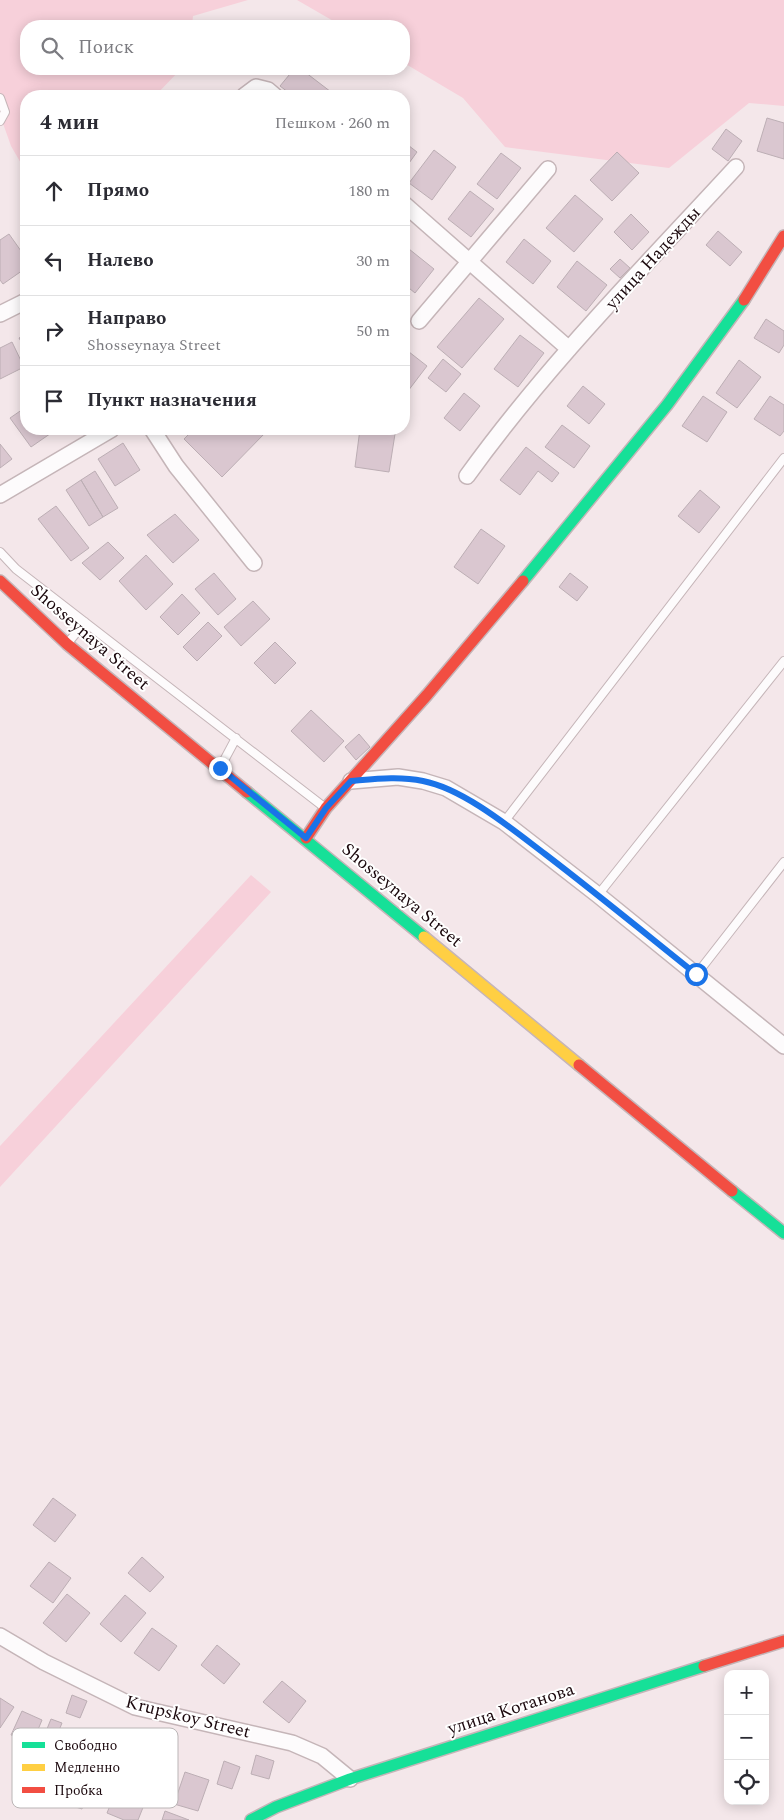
<!DOCTYPE html>
<html lang="ru">
<meta charset="utf-8">
<style>
:root{--surface:#fff;--page:#f2f2f3;--text:#2b2b33;--muted:#7c7c81;--line:#e1e1e2}
body{margin:0;font-family:Spectral,serif;background:var(--page);color:var(--text)}
.controls{position:absolute;right:15px;bottom:15px;display:grid;overflow:hidden;border-radius:10px;box-shadow:0 2px 12px #0003}
.controls button{width:45px;height:45px;display:grid;place-items:center;padding:0;border:0;border-bottom:1px solid var(--line);background:var(--surface);color:var(--text);font:25px sans-serif}
.stop{position:absolute;width:15px;height:15px;margin:-11px;border:4px solid #1a73e8;border-radius:50%;background:#fff}
.stop.end{background:#1a73e8;border-color:#fff;box-shadow:0 1px 5px #0008}
.list{margin:0;padding:0;list-style:none}
h2{display:flex;justify-content:space-between;align-items:center;height:65px;margin:0;padding:0 20px;font-size:21px}
h2 small{font-size:16px;font-weight:400;color:var(--muted)}
.list li{display:grid;grid-template-columns:32px 1fr auto;gap:15px;align-items:center;box-sizing:border-box;height:70px;padding:0 20px;border-top:1px solid var(--line)}
.list b{display:block;font-size:19px;white-space:nowrap}
.list p{margin:0;font-size:16px;white-space:nowrap;color:var(--muted)}
.list em{font-size:16px;font-style:normal;color:var(--muted)}
.icon{flex:none;width:28px;height:28px;fill:none;stroke:currentColor;stroke-width:2;stroke-linecap:round;stroke-linejoin:round}
.map{position:relative;flex:none;width:784px;height:1820px;overflow:hidden}
.search{position:absolute;background:var(--surface);box-shadow:0 2px 12px #0003;left:20px;top:20px;width:390px;height:55px;display:flex;align-items:center;gap:12px;box-sizing:border-box;padding:0 18px;border-radius:20px;color:var(--muted);font-size:19px}
.panel{position:absolute;background:var(--surface);box-shadow:0 2px 12px #0003;left:20px;top:90px;width:390px;height:345px;border-radius:20px}
.map>svg:first-child{display:block}
.green{fill:#f7d0da}
.building{fill:#dac7d0;stroke:#bcaeb4}
.lines{fill:none;stroke-linecap:round;stroke-linejoin:round}
.lane-casing{stroke:#c5b5b8;stroke-width:10}
.street-casing{stroke:#c5b5b8;stroke-width:18}
.fast-casing{stroke:#c5b5b8;stroke-width:14}
.slow-casing{stroke:#c5b5b8;stroke-width:14}
.jam-casing{stroke:#c5b5b8;stroke-width:14}
.lane{stroke:#fdfbfc;stroke-width:8}
.street{stroke:#fdfbfc;stroke-width:15}
.fast{stroke:#16e098;stroke-width:11}
.slow{stroke:#ffcf43;stroke-width:11}
.jam{stroke:#f24e42;stroke-width:11}
.route{stroke:#1a73e8;stroke-width:6}
.labels{text-anchor:middle;dominant-baseline:central;stroke-width:4;stroke-linejoin:round;paint-order:stroke}
.street-label{font-size:18px;fill:#1a070c;stroke:#fff}
.key{fill:#fff;stroke:#bab5b6;stroke-width:1}
.key-label{font-size:14px;fill:#1a070c}
</style>
<div class="map">
<svg width="784" height="1820" viewBox="0 0 784 1820">
<rect width="100%" height="100%" fill="#f4e7ea"/>
<!-- green -->
<path class="green" d="M 0,0 L 248,0 L 193,16 L 192,26 L 26,26 L 26,69 L 181,69 L 155,96 L 26,96 L 26,172 L 11,146 L 0,115 Z
M 297,0 L 784,0 L 784,106 L 749,103 L 669,168 L 505,147 L 463,98 L 404,63 L 404,26 L 342,26 Z
M 251,875 L 271,892 L 0,1187 L 0,1146 Z"/>
<!-- building -->
<path class="building" d="M 294,69 L 301,69 L 335,95 L 293,96 L 280,86 Z
M 767,118 L 784,123 L 784,159 L 757,151 Z
M 726,129 L 742,141 L 728,161 L 712,149 Z
M 404,142 L 417,152 L 404,170 Z
M 434,150 L 456,167 L 432,200 L 409,183 Z
M 617,152 L 639,173 L 612,201 L 590,180 Z
M 501,153 L 521,168 L 497,199 L 477,184 Z
M 470,191 L 494,209 L 471,237 L 448,219 Z
M 575,195 L 603,219 L 574,252 L 546,228 Z
M 631,214 L 649,232 L 632,250 L 614,232 Z
M 718,231 L 742,252 L 730,266 L 706,245 Z
M 9,234 L 26,258 L 26,268 L 3,284 L 0,280 L 0,240 Z
M 524,239 L 551,261 L 533,284 L 506,262 Z
M 409,249 L 434,269 L 415,293 L 404,284 L 404,255 Z
M 620,259 L 630,268 L 620,278 L 610,269 Z
M 577,261 L 607,285 L 586,311 L 557,287 Z
M 479,298 L 504,319 L 462,368 L 437,347 Z
M 766,319 L 784,331 L 784,345 L 779,353 L 754,338 Z
M 26,334 L 26,350 L 19,338 Z
M 520,335 L 544,353 L 518,387 L 494,369 Z
M 12,342 L 24,367 L 0,379 L 0,348 Z
M 404,348 L 427,366 L 408,391 L 404,388 Z
M 443,359 L 461,374 L 446,392 L 428,378 Z
M 739,360 L 761,377 L 737,408 L 716,393 Z
M 583,386 L 605,404 L 589,424 L 567,406 Z
M 464,393 L 480,406 L 460,431 L 444,418 Z
M 703,396 L 727,412 L 707,442 L 682,426 Z
M 770,396 L 784,405 L 784,431 L 780,436 L 754,419 Z
M 26,407 L 26,429 L 57,429 L 31,447 L 10,418 Z
M 562,425 L 590,446 L 574,468 L 545,447 Z
M 194,429 L 263,429 L 266,432 L 222,477 L 184,439 Z
M 360,429 L 395,434 L 389,472 L 355,467 Z
M 123,443 L 140,470 L 115,486 L 98,459 Z
M 0,444 L 12,459 L 0,468 Z
M 526,447 L 559,473 L 552,482 L 538,471 L 520,495 L 500,480 Z
M 95,471 L 118,508 L 103,517 L 81,480 Z
M 81,480 L 103,517 L 89,526 L 66,490 Z
M 700,490 L 720,507 L 699,533 L 678,516 Z
M 56,506 L 89,548 L 71,561 L 38,519 Z
M 175,514 L 199,540 L 173,563 L 147,535 Z
M 481,529 L 505,546 L 478,584 L 454,567 Z
M 108,542 L 124,558 L 100,580 L 82,563 Z
M 146,555 L 173,584 L 146,610 L 119,581 Z
M 214,573 L 236,599 L 218,615 L 195,589 Z
M 570,573 L 588,587 L 577,601 L 559,587 Z
M 182,594 L 200,613 L 178,635 L 160,617 Z
M 253,601 L 270,619 L 241,646 L 224,627 Z
M 208,622 L 222,636 L 197,661 L 183,647 Z
M 275,642 L 296,663 L 275,684 L 254,663 Z
M 311,710 L 344,741 L 324,762 L 291,731 Z
M 359,734 L 370,747 L 356,760 L 345,747 Z
M 53,1498 L 76,1515 L 55,1542 L 33,1525 Z
M 142,1557 L 164,1577 L 150,1592 L 128,1573 Z
M 49,1562 L 71,1578 L 53,1603 L 30,1586 Z
M 67,1594 L 90,1613 L 66,1642 L 43,1623 Z
M 125,1595 L 146,1613 L 121,1642 L 100,1624 Z
M 152,1628 L 177,1646 L 159,1671 L 134,1653 Z
M 217,1645 L 240,1664 L 224,1684 L 201,1665 Z
M 282,1681 L 306,1701 L 289,1723 L 263,1702 Z
M 72,1695 L 87,1701 L 80,1718 L 66,1713 Z
M 0,1698 L 14,1707 L 0,1728 Z
M 22,1711 L 42,1720 L 32,1744 L 11,1735 Z
M 51,1719 L 62,1723 L 47,1760 L 36,1756 Z
M 256,1755 L 274,1761 L 269,1779 L 251,1774 Z
M 224,1761 L 240,1767 L 232,1789 L 217,1784 Z
M 55,1772 L 90,1783 L 82,1809 L 47,1798 Z
M 185,1772 L 209,1780 L 198,1811 L 174,1804 Z
M 117,1788 L 146,1800 L 138,1820 L 124,1820 L 107,1813 Z
M 165,1811 L 189,1820 L 162,1820 Z"/>
<g class="lines">
<defs>
<path id="lane" d="M 0,98 L 5,112 L 0,121
M 0,552 L 16,569 L 324,807
M 67,644 L 85,622
M 220,768 L 236,738
M 504,822 L 784,458
M 598,895 L 784,661
M 696,975 L 784,862"/>
<path id="street" d="M 244,96 L 256,87 L 268,90 L 275,96
M 404,204 L 569,349
M 0,314 L 26,301
M 419,321 L 548,169
M 152,429 L 176,466 L 254,563
M 467,476 C 547,365 644,267 736,167
M 0,495 L 112,429
M 351,781 L 398,777 L 423,781 L 446,788 L 504,822 L 598,895 L 784,1046
M 0,1636 L 44,1662 L 135,1707 L 292,1743 L 322,1756 L 350,1779"/>
<path id="fast" d="M 523,581 L 667,405 L 744,300
M 247,792 L 424,937
M 732,1191 L 784,1233
M 251,1820 L 276,1807 L 350,1779 L 704,1666"/>
<path id="slow" d="M 424,937 L 579,1065"/>
<path id="jam" d="M 744,300 L 784,236
M 0,581 L 67,644 L 247,792
M 306,838 L 326,808 L 427,695 L 523,581
M 579,1065 L 732,1191
M 704,1666 L 784,1641"/>
</defs>
<!-- lane casing -->
<use href="#lane" class="lane-casing"/>
<!-- street casing -->
<use href="#street" class="street-casing"/>
<!-- fast casing -->
<use href="#fast" class="fast-casing"/>
<!-- slow casing -->
<use href="#slow" class="slow-casing"/>
<!-- jam casing -->
<use href="#jam" class="jam-casing"/>
<!-- lane -->
<use href="#lane" class="lane"/>
<!-- street -->
<use href="#street" class="street"/>
<!-- fast -->
<use href="#fast" class="fast"/>
<!-- slow -->
<use href="#slow" class="slow"/>
<!-- jam -->
<use href="#jam" class="jam"/>
</g>
<g class="lines">
<!-- route -->
<path class="route" d="M 220,768 L 306,838 L 326,808 L 351,781 C 375,779 399,776 423,781 C 464,789 512,829 545,854 C 596,893 646,934 696,974"/>
</g>
<g class="labels">
<!-- street labels -->
<g class="street-label">
<text transform="translate(653 258) rotate(-48)">улица Надежды</text>
<text transform="translate(90 637) rotate(41)">Shosseynaya Street</text>
<text transform="translate(402 895) rotate(40)">Shosseynaya Street</text>
<text transform="translate(511 1709) rotate(-18)">улица Котанова</text>
<text transform="translate(188 1717) rotate(14)">Krupskoy Street</text>
</g>
</g>
<!-- legend -->
<rect x="12" y="1728" width="166" height="80" rx="8" class="key"/>
<rect x="22" y="1742" width="23" height="6" fill="#16e098"/>
<rect x="22" y="1764" width="23" height="7" fill="#ffcf43"/>
<rect x="22" y="1787" width="23" height="6" fill="#f24e42"/>
<g class="key-label">
<text x="54" y="1750">Свободно</text>
<text x="54" y="1772">Медленно</text>
<text x="54" y="1795">Пробка</text>
</g>
</svg>
<div class="controls">
<button>+</button>
<button>−</button>
<button><svg class="icon" aria-label="locate" viewBox="0 0 24 24"><circle cx="12" cy="12" r="6"/><path d="M12 2v4M12 18v4M2 12h4M18 12h4"/></svg></button>
</div>
<div class="stop" style="left:696px;top:974px"></div>
<div class="stop end" style="left:220px;top:768px"></div>
<div class="search"><svg class="icon" aria-label="search" viewBox="0 0 24 24"><circle cx="10" cy="10" r="6"/><path d="M15 15l6 6"/></svg>Поиск</div>
<section class="panel">
<h2>4 мин<small>Пешком · 260 m</small></h2>
<ul class="list">
<li><svg class="icon" aria-label="ahead" viewBox="0 0 24 24"><path d="M12 20V5M6 11l6-6 6 6"/></svg><div><b>Прямо</b></div><em>180 m</em></li>
<li><svg class="icon" aria-label="left" viewBox="0 0 24 24"><path d="M17 20v-9H6M10 6l-5 5 5 5"/></svg><div><b>Налево</b></div><em>30 m</em></li>
<li><svg class="icon" aria-label="right" viewBox="0 0 24 24"><path d="M7 20v-9h11M14 6l5 5-5 5"/></svg><div><b>Направо</b><p>Shosseynaya Street</p></div><em>50 m</em></li>
<li><svg class="icon" aria-label="arrive" viewBox="0 0 24 24"><path d="M6 21V4h12l-3 4 3 4H6"/></svg><div><b>Пункт назначения</b></div></li>
</ul>
</section>
</div>
